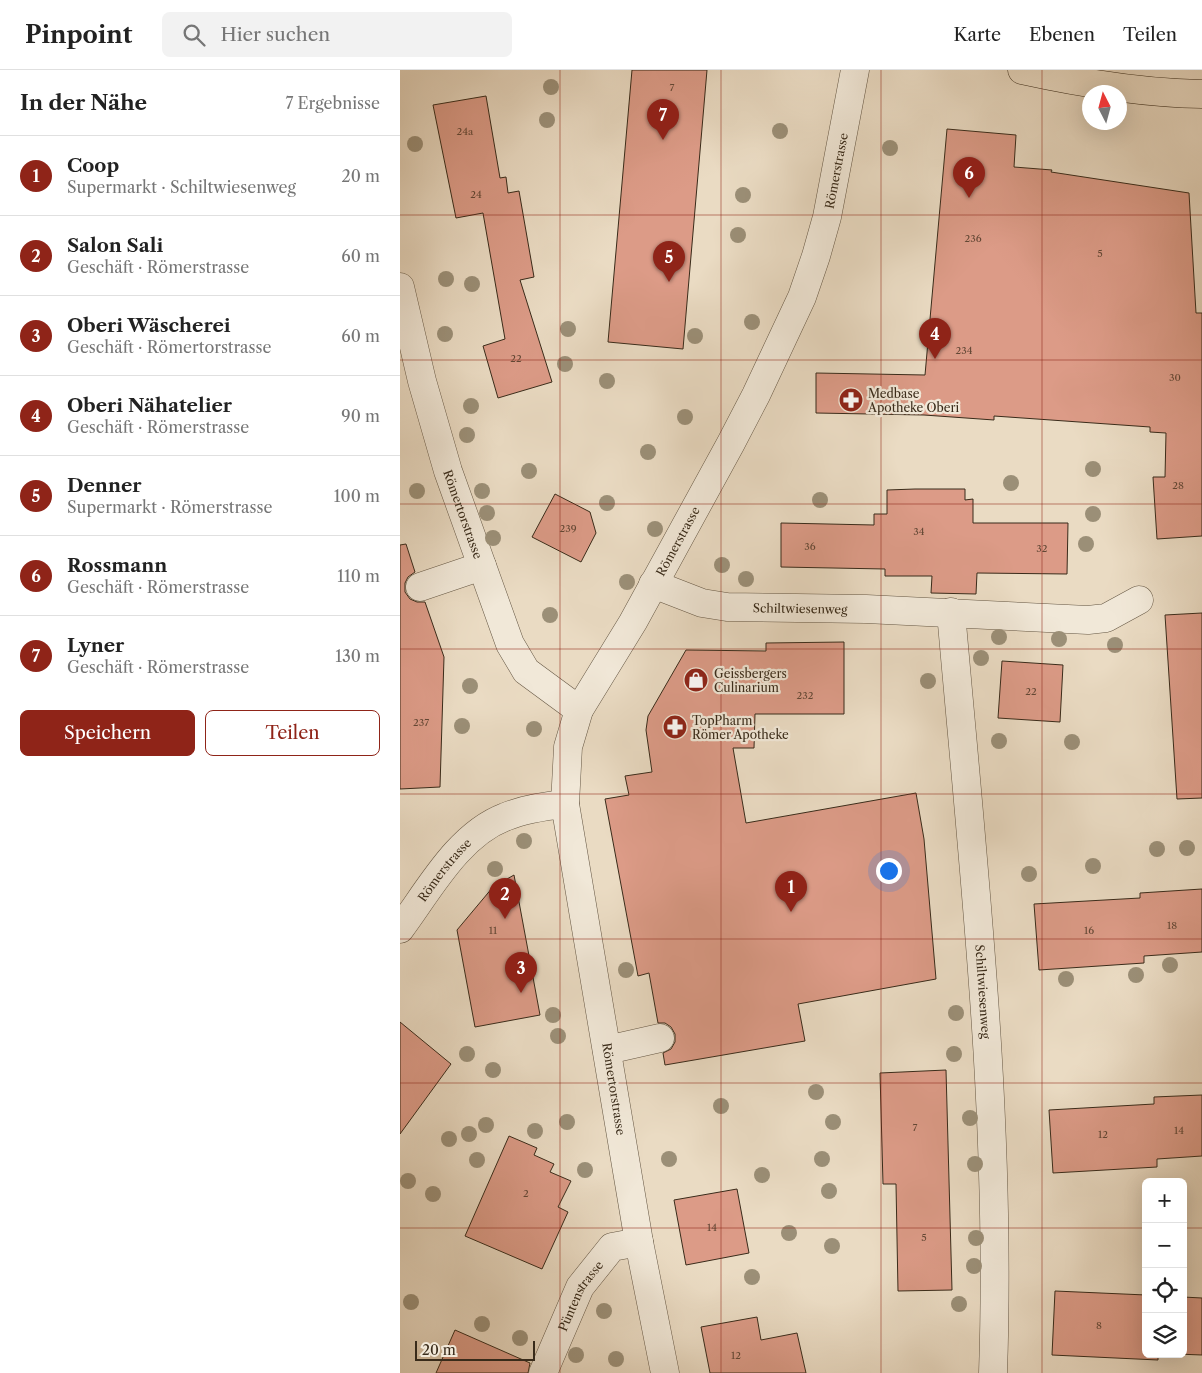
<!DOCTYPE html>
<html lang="de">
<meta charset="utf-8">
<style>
:root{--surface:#fff;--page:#f2f2f2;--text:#222;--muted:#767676;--line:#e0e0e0;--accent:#8f2418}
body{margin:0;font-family:"Libre Caslon Text",serif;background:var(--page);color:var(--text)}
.controls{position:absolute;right:15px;bottom:15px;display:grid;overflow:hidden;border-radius:8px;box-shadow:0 5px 20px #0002}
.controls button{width:45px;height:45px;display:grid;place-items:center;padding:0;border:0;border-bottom:1px solid var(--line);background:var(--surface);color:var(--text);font:25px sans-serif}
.compass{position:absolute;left:682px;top:15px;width:45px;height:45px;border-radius:50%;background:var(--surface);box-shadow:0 5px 20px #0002;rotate:354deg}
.scale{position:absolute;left:15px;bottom:12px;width:120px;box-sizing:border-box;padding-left:5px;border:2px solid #392b1a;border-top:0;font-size:14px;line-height:18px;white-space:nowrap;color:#392b1a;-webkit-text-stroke:4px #f1e8d8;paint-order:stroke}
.you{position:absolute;left:488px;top:800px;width:18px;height:18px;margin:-12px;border:4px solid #fff;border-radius:50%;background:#1a73e8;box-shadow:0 0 0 8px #1a73e833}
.badge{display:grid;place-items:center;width:32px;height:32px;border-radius:50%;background:var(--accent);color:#fff;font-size:16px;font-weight:700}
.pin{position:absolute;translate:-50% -41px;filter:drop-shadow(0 1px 2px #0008)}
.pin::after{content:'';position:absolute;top:26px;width:18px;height:15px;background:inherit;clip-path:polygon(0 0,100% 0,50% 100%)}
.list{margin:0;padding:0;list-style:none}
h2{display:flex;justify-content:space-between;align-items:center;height:65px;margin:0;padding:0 20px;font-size:21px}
h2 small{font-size:16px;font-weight:400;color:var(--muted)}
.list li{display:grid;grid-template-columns:32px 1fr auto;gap:15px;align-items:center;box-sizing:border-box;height:80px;padding:0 20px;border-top:1px solid var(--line)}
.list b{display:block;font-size:19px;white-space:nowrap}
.list p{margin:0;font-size:16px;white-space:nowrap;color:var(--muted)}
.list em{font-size:16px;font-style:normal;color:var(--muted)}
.actions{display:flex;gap:10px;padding:15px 20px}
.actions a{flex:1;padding:11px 0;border:1px solid var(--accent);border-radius:8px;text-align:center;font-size:18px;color:var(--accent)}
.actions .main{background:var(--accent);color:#fff}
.icon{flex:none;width:28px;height:28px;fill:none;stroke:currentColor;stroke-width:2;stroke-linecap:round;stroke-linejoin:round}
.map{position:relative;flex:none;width:802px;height:1303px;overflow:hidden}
header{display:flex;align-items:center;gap:30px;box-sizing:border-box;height:70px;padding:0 25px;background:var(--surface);border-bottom:1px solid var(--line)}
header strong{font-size:24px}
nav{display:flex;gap:28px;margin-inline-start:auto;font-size:18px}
.search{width:350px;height:45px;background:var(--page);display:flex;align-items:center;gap:12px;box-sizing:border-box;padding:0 18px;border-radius:8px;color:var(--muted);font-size:19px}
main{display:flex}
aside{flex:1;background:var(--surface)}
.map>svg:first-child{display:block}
.building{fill:#dc9b87;stroke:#392b1a}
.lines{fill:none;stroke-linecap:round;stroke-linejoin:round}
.minor-casing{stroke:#655744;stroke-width:29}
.major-casing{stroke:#392b1a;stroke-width:29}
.minor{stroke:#f1e8d8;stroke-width:28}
.major{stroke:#eadbc3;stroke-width:28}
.tree{fill:#9b8f77}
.grid{fill:none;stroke:#8f2418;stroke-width:1;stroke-opacity:0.55}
.labels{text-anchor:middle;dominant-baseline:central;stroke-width:4.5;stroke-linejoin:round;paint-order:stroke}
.number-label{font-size:10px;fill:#624735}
.street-label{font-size:12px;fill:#392b1a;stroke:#f1e8d8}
.poi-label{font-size:12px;fill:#392b1a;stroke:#f1e8d8;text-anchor:start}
</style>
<header>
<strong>Pinpoint</strong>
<div class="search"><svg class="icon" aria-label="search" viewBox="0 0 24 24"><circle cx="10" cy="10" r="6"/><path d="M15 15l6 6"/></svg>Hier suchen</div>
<nav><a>Karte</a><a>Ebenen</a><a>Teilen</a></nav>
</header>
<main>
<aside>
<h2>In der Nähe<small>7 Ergebnisse</small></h2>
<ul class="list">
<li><span class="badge">1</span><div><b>Coop</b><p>Supermarkt · Schiltwiesenweg</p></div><em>20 m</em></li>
<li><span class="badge">2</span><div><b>Salon Sali</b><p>Geschäft · Römerstrasse</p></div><em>60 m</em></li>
<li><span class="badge">3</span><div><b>Oberi Wäscherei</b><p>Geschäft · Römertorstrasse</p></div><em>60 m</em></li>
<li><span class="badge">4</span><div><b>Oberi Nähatelier</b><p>Geschäft · Römerstrasse</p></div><em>90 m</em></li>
<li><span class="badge">5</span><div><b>Denner</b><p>Supermarkt · Römerstrasse</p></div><em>100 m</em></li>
<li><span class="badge">6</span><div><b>Rossmann</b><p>Geschäft · Römerstrasse</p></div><em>110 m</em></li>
<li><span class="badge">7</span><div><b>Lyner</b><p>Geschäft · Römerstrasse</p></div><em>130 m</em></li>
</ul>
<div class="actions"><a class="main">Speichern</a><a>Teilen</a></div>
</aside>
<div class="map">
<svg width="802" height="1303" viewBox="0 0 802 1303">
<rect width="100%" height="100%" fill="#eadbc3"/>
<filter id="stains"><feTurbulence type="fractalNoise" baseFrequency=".004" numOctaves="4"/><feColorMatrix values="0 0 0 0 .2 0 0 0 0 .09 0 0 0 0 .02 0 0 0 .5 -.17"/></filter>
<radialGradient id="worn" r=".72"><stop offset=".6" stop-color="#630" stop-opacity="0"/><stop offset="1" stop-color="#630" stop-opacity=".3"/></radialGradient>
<!-- building -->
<path class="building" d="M 232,0 L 307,0 L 283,279 L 208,272 Z
M 86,26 L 100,108 L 106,107 L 108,123 L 119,121 L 134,207 L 120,210 L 152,312 L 98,328 L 83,276 L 105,269 L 83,143 L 56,148 L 33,35 Z
M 547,59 L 616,65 L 614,97 L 652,100 L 651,102 L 789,123 L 796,243 L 802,243 L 802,466 L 757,469 L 753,407 L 765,407 L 766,363 L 750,362 L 750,357 L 594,346 L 594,350 L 524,345 L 416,343 L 416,303 L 525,305 Z
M 515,419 L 565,419 L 565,430 L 573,429 L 573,453 L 668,453 L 667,504 L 577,503 L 576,524 L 531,523 L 532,506 L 485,506 L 485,499 L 381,497 L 381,453 L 474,455 L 474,444 L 487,444 L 487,420 Z
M 155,424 L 190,442 L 196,463 L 181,492 L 132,467 Z
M 6,474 L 15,502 L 8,507 L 5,513 L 5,522 L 10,529 L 17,532 L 25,532 L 44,587 L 40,717 L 0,719 L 0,475 Z
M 802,543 L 802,728 L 777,729 L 765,545 Z
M 444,572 L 444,644 L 355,644 L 354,678 L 333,678 L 346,753 L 516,723 L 524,769 L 536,909 L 398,934 L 405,971 L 265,995 L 263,983 L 271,979 L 275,972 L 275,964 L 271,957 L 265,953 L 258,953 L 249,903 L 238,906 L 205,729 L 229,725 L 225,706 L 252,702 L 246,660 L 248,646 L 286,580 L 366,581 L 366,573 Z
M 602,591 L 663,595 L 660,652 L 598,648 Z
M 114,805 L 140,945 L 75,957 L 57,860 L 93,817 Z
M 802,819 L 802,882 L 744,886 L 744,893 L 639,900 L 634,834 L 740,828 L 740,823 Z
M 0,952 L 51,994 L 0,1064 Z
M 546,1000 L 552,1220 L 498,1221 L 496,1114 L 483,1114 L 480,1003 Z
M 802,1025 L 802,1086 L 757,1089 L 757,1097 L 653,1103 L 649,1040 L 754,1034 L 754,1027 Z
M 109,1066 L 137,1078 L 134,1085 L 154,1094 L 150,1102 L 171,1111 L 158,1137 L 168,1142 L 142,1199 L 65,1166 Z
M 337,1119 L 349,1183 L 286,1195 L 274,1130 Z
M 655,1221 L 746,1225 L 746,1284 L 758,1284 L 758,1290 L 652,1285 Z
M 783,1227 L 802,1228 L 802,1285 L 776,1284 L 783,1284 Z
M 357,1247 L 361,1270 L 397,1263 L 406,1303 L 310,1303 L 301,1257 Z
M 55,1260 L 130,1293 L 128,1303 L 36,1303 Z"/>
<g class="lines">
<defs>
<g id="minor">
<path id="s1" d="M 0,217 L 22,311 L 48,401 L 110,574 L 126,601 L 179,640"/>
<path id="s2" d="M 253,514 L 302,533 L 327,537 L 466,539 L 688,550 L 706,548 L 739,530"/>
<path d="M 20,517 L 82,496"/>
<path id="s3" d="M 551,542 C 573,795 602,1048 593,1303"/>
<path id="s4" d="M 0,859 C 29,820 58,765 105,747 C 124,739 145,736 165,734"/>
<path d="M 207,980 L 260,968"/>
<path id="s5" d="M 143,1303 L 180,1217 L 212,1177 L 239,1172"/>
<path id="s6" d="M 265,1303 L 239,1172 L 165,734 L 168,677 L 179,640 L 233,552 L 331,373 L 356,325 L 402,227 L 416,186 L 427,147 L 455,0"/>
</g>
<path id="major" d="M 622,0 C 681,13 742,23 802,24"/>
</defs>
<!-- minor casing -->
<use href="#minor" class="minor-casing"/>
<!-- major casing -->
<use href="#major" class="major-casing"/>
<!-- minor -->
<use href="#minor" class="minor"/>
<!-- major -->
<use href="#major" class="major"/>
</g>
<!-- trees -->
<g class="tree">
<circle cx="151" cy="17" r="8"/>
<circle cx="147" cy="50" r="8"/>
<circle cx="380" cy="61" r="8"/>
<circle cx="15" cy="74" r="8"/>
<circle cx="490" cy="78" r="8"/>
<circle cx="343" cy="125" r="8"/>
<circle cx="338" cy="165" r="8"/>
<circle cx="46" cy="209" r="8"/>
<circle cx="72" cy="214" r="8"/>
<circle cx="352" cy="252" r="8"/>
<circle cx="168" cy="259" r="8"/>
<circle cx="45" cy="264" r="8"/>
<circle cx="295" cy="266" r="8"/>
<circle cx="165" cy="294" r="8"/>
<circle cx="207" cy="311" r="8"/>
<circle cx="71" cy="336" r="8"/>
<circle cx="285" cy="347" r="8"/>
<circle cx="67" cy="365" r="8"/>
<circle cx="248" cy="382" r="8"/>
<circle cx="693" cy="399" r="8"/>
<circle cx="129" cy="401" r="8"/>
<circle cx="611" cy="413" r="8"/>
<circle cx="17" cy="421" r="8"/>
<circle cx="82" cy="421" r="8"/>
<circle cx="420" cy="430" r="8"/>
<circle cx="207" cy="433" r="8"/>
<circle cx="87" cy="443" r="8"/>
<circle cx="693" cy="444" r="8"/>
<circle cx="255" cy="459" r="8"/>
<circle cx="93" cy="468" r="8"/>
<circle cx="686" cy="474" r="8"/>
<circle cx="322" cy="495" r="8"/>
<circle cx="346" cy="509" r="8"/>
<circle cx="227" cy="512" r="8"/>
<circle cx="150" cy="545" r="8"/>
<circle cx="599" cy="567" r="8"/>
<circle cx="659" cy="569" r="8"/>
<circle cx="715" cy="575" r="8"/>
<circle cx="581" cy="588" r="8"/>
<circle cx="528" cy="611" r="8"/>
<circle cx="70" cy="616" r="8"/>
<circle cx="62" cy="656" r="8"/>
<circle cx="134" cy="659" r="8"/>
<circle cx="599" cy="671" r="8"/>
<circle cx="672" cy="672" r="8"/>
<circle cx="124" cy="771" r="8"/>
<circle cx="787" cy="778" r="8"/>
<circle cx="757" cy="779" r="8"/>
<circle cx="693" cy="796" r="8"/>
<circle cx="95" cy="799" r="8"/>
<circle cx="629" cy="804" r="8"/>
<circle cx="770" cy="895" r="8"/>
<circle cx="226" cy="900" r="8"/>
<circle cx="736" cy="905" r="8"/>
<circle cx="666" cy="909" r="8"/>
<circle cx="556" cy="943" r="8"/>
<circle cx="153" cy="945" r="8"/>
<circle cx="158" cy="966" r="8"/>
<circle cx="67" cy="984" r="8"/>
<circle cx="554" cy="984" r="8"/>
<circle cx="93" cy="1000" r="8"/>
<circle cx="416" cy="1022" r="8"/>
<circle cx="321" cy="1036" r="8"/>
<circle cx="570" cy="1048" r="8"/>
<circle cx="167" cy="1052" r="8"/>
<circle cx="433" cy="1052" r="8"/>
<circle cx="86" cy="1055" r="8"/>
<circle cx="135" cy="1061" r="8"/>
<circle cx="69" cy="1064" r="8"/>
<circle cx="49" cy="1069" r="8"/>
<circle cx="269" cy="1089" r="8"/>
<circle cx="422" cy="1089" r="8"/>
<circle cx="77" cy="1090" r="8"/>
<circle cx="575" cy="1094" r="8"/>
<circle cx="185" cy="1100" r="8"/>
<circle cx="362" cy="1105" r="8"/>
<circle cx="8" cy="1111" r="8"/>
<circle cx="429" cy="1121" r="8"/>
<circle cx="33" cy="1124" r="8"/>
<circle cx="389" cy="1163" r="8"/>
<circle cx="576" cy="1168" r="8"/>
<circle cx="432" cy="1176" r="8"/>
<circle cx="574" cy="1196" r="8"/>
<circle cx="352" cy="1207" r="8"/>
<circle cx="11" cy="1232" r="8"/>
<circle cx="559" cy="1234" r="8"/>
<circle cx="204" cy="1241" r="8"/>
<circle cx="82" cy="1254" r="8"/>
<circle cx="120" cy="1268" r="8"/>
<circle cx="176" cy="1285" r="8"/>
<circle cx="216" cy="1289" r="8"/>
</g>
<!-- grid -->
<path class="grid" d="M 160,0 L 160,1303M 321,0 L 321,1303M 481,0 L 481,1303M 642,0 L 642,1303M 0,145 L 802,145M 0,290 L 802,290M 0,434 L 802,434M 0,579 L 802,579M 0,724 L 802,724M 0,869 L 802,869M 0,1013 L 802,1013M 0,1158 L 746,1158M 783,1158 L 802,1158"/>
<!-- icons -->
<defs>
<symbol id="pharmacy-disc" viewBox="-11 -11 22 22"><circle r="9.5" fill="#8f2418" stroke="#f1e8d8"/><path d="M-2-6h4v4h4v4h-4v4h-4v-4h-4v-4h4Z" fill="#fff"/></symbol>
<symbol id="shop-disc" viewBox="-11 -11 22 22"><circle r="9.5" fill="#8f2418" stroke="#f1e8d8"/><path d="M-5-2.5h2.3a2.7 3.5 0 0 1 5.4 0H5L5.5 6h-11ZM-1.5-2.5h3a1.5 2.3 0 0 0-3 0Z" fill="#fff"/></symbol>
</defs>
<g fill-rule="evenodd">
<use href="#pharmacy-disc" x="437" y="316" width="28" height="28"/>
<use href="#shop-disc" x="282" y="596" width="28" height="28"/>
<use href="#pharmacy-disc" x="261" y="643" width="28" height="28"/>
</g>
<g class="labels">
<!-- number labels -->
<g class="number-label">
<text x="272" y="17">7</text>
<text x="65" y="61">24a</text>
<text x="76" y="124">24</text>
<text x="573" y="168">236</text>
<text x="700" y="183">5</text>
<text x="564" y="280">234</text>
<text x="116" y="288">22</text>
<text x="775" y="307">30</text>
<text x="778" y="415">28</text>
<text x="168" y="458">239</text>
<text x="519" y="461">34</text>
<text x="410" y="476">36</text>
<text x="642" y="478">32</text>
<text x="631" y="621">22</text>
<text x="405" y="625">232</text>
<text x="21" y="652">237</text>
<text x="772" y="855">18</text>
<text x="93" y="860">11</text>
<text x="689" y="860">16</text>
<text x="515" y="1057">7</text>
<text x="779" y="1060">14</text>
<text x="703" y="1064">12</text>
<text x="126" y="1123">2</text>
<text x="312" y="1157">14</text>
<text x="524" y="1167">5</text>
<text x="699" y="1255">8</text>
<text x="336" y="1285">12</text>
</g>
<!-- street labels -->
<g class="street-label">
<text stroke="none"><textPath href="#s6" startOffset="1274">Römerstrasse</textPath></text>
<text stroke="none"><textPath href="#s1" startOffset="236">Römertorstrasse</textPath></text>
<text stroke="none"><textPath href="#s6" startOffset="869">Römerstrasse</textPath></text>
<text stroke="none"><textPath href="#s2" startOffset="151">Schiltwiesenweg</textPath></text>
<text stroke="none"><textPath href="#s4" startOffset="74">Römerstrasse</textPath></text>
<text stroke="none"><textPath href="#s3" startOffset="381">Schiltwiesenweg</textPath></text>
<text transform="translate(214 1019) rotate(81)">Römertorstrasse</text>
<text stroke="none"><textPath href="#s5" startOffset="86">Püntenstrasse</textPath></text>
</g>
<!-- poi labels -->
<g class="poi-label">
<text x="468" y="323">Medbase<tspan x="468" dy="14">Apotheke Oberi</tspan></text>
<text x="314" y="603">Geissbergers<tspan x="314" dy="14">Culinarium</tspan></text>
<text x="292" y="650">TopPharm<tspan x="292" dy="14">Römer Apotheke</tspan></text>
</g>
</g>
<rect width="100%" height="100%" filter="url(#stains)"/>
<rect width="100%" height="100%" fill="url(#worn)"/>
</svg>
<div class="controls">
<button>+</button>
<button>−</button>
<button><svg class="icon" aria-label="locate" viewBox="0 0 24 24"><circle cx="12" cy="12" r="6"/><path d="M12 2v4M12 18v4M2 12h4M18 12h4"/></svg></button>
<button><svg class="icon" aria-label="layers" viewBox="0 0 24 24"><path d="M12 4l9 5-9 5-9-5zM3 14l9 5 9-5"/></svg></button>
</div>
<svg class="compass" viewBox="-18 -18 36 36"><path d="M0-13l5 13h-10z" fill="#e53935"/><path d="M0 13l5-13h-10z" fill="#767676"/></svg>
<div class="scale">20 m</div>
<div class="you"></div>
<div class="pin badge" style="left:391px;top:842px">1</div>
<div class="pin badge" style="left:105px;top:849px">2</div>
<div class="pin badge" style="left:121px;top:923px">3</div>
<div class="pin badge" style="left:535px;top:289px">4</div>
<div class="pin badge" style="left:269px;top:212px">5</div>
<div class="pin badge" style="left:569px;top:128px">6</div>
<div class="pin badge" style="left:263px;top:70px">7</div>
</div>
</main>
